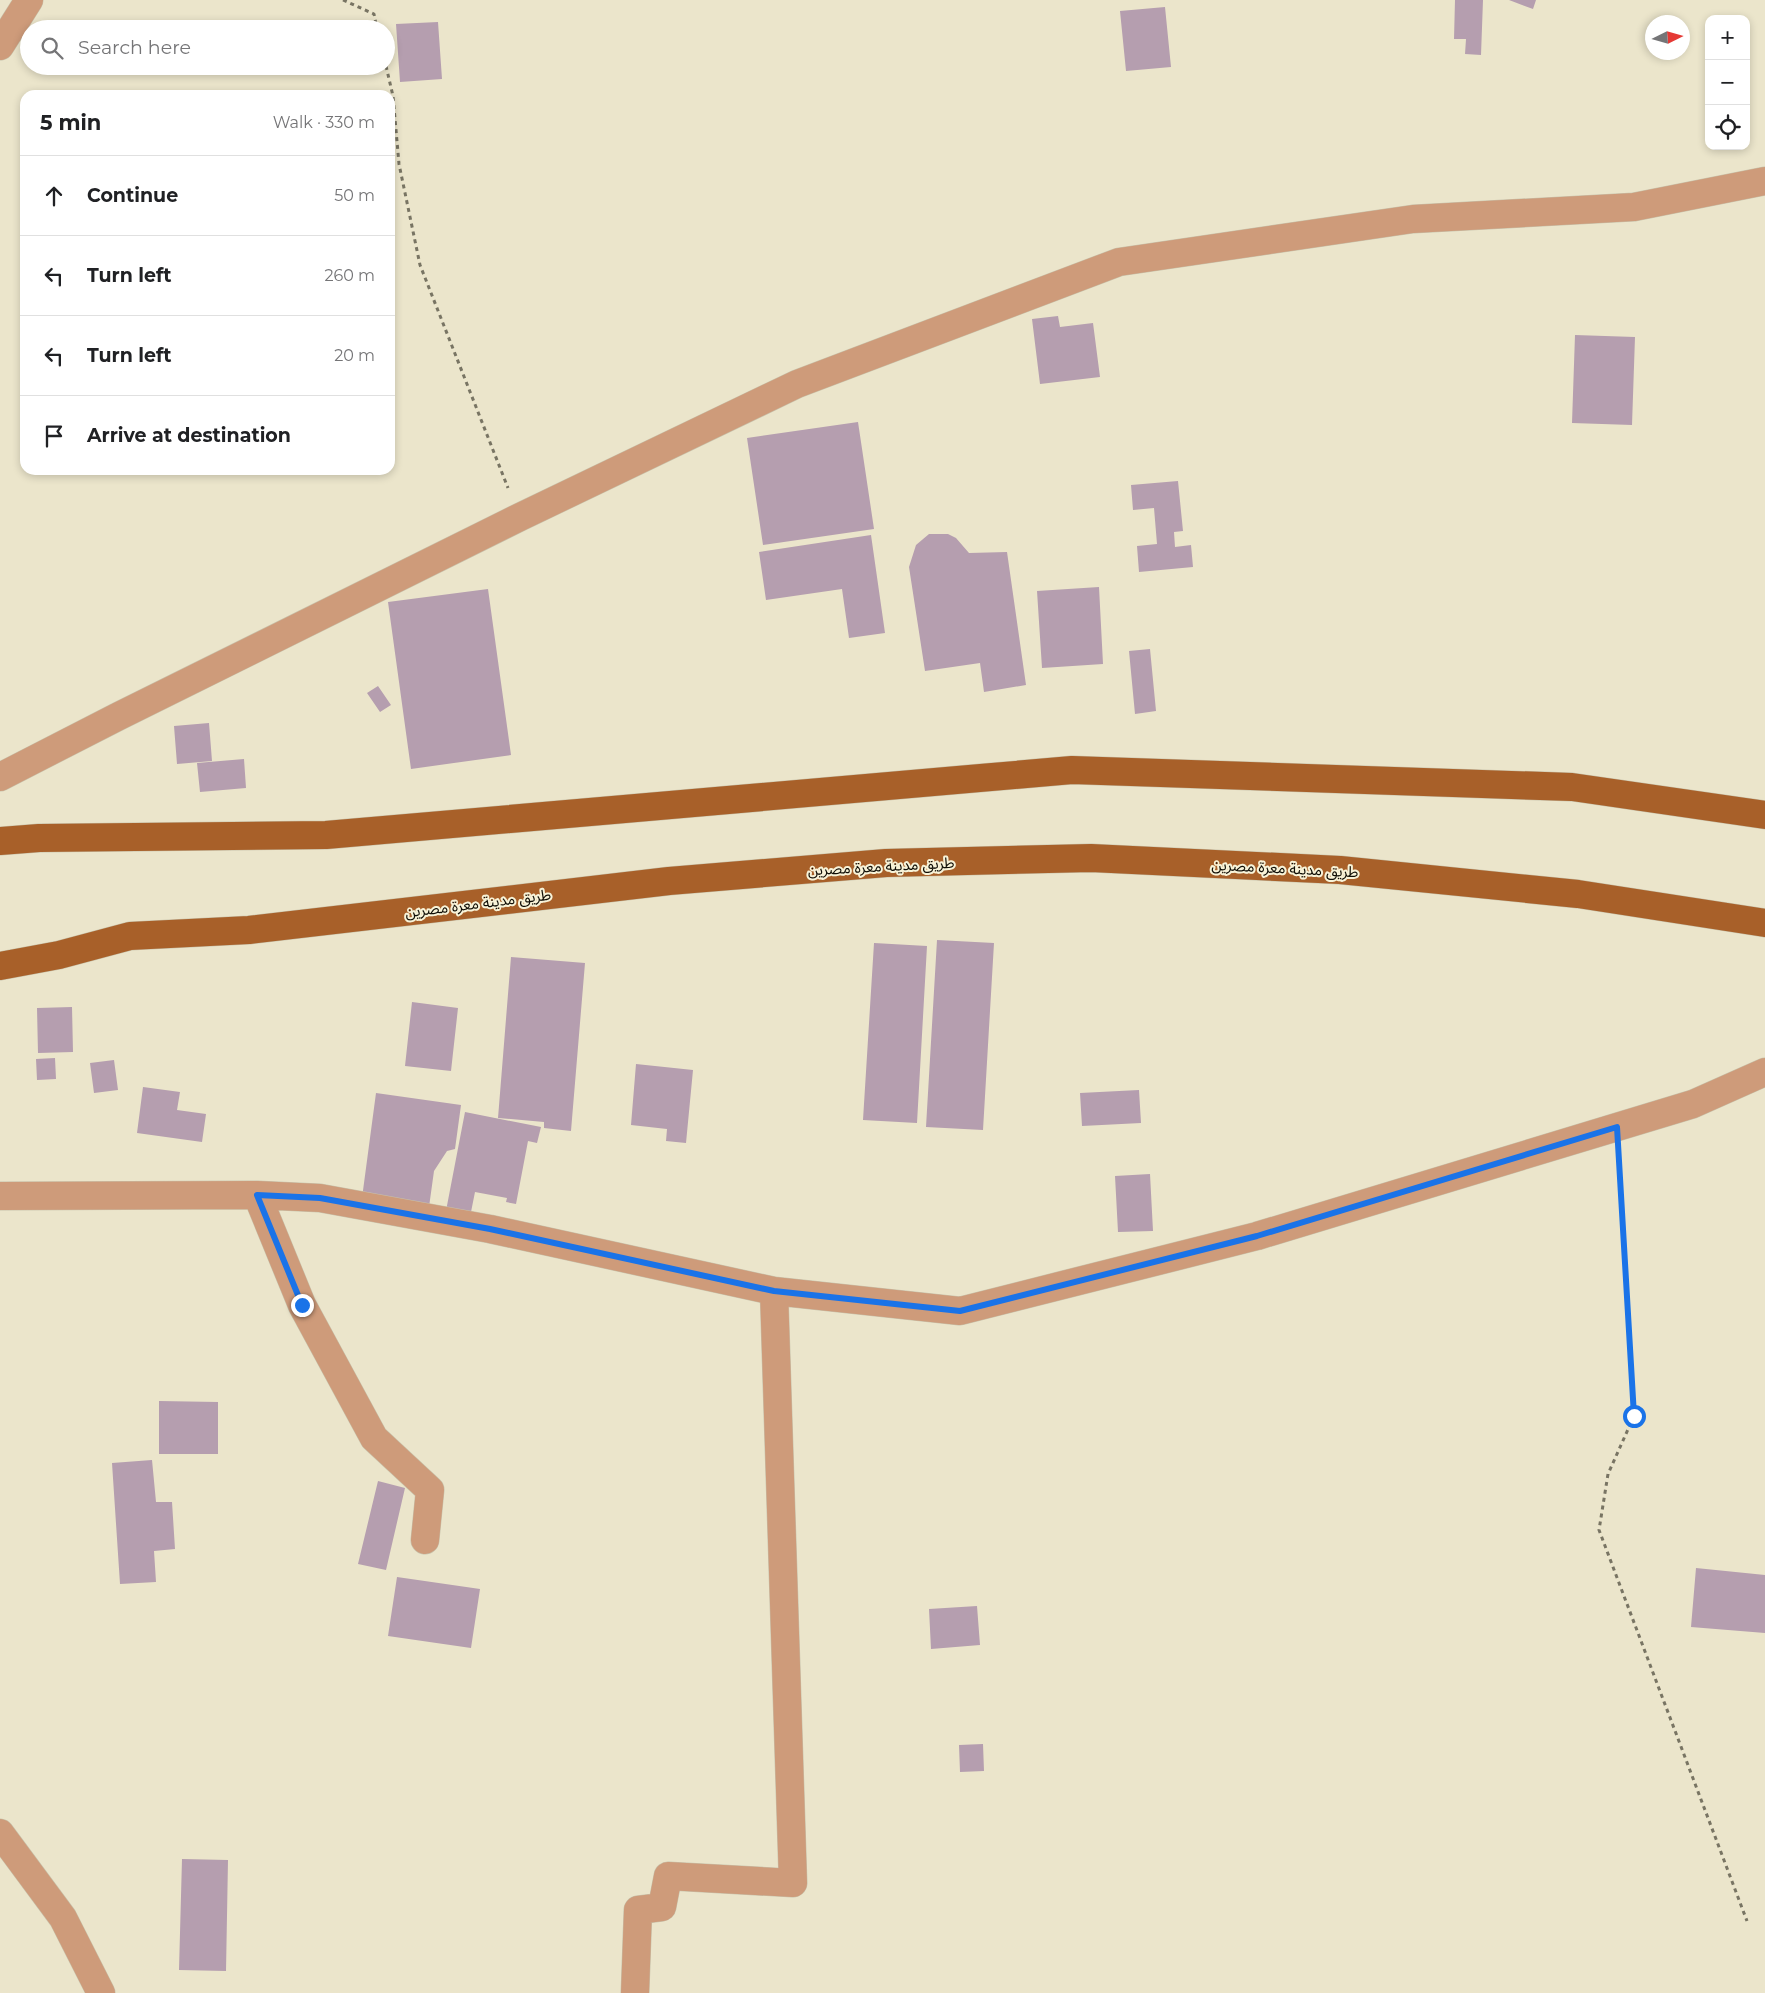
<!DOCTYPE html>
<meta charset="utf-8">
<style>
:root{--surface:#fff;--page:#f2f2f2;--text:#202124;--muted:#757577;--line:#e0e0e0}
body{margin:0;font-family:Montserrat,"Noto Sans Arabic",sans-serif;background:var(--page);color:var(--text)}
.controls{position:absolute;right:15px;top:15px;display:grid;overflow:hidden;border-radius:10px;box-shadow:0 2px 8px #0003}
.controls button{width:45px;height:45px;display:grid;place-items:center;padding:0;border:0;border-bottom:1px solid var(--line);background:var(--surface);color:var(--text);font:25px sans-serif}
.compass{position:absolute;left:1645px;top:15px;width:45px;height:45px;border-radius:50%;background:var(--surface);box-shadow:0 2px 8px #0003;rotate:85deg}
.stop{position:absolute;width:15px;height:15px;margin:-11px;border:4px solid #1a73e8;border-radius:50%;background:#fff}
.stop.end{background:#1a73e8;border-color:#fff;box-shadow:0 1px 5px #0008}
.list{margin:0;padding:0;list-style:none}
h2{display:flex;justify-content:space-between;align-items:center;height:65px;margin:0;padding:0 20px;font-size:21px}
h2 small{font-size:16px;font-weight:400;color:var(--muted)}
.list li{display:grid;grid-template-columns:32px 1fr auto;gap:15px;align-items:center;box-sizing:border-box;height:80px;padding:0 20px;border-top:1px solid var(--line)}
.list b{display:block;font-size:19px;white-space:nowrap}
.list em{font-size:16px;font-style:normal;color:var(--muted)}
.icon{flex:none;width:28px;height:28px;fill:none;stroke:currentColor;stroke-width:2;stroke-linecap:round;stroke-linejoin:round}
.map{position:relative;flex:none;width:1765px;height:1993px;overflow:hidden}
.search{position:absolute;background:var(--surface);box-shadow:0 2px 8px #0003;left:20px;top:20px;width:375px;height:55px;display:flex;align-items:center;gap:12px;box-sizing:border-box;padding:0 18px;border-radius:28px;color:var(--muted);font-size:19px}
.panel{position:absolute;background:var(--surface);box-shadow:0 2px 8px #0003;left:20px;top:90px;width:375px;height:385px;border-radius:15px}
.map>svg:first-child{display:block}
.building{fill:#b59eaf}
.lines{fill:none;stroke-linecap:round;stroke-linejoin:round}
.minor-casing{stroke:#c8c2ab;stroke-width:29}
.major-casing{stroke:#c8c2ab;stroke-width:29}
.path{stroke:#787463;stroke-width:3;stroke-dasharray:4 4;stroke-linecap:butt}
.minor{stroke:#ce9b7a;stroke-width:28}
.major{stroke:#a86029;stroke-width:28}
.route{stroke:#1a73e8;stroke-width:6}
.labels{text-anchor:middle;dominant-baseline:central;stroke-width:4;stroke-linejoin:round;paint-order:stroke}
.street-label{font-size:15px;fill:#0f0d05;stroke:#f8f3d8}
</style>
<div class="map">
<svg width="1765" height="1993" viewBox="0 0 1765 1993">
<rect width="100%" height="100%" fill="#ebe5cb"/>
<!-- building -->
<path class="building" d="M 1455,0 L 1483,0 L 1481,55 L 1465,54 L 1466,39 L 1454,39 Z
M 1509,0 L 1536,0 L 1533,9 Z
M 1165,7 L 1171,67 L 1126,71 L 1120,11 Z
M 438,22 L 442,79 L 400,82 L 396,24 Z
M 1058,316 L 1060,327 L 1093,323 L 1100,377 L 1040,384 L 1032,319 Z
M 1575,335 L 1635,337 L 1632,425 L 1572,423 Z
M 858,422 L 874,529 L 763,545 L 747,438 Z
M 1178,481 L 1183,531 L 1174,532 L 1175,547 L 1191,545 L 1193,567 L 1139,572 L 1137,546 L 1157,544 L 1154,508 L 1133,510 L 1131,485 Z
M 929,534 L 948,534 L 956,538 L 969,553 L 1007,552 L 1026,685 L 984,692 L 980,663 L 925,671 L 909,567 L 916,545 Z
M 871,535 L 885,633 L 849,638 L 842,589 L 766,600 L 759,552 Z
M 1099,587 L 1103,664 L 1042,668 L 1037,591 Z
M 488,589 L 511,755 L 411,769 L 388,602 Z
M 1150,649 L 1156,711 L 1135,714 L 1129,651 Z
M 378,686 L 391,705 L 380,712 L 367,693 Z
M 209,723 L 212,761 L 177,764 L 174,726 Z
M 244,759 L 246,788 L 200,792 L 197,763 Z
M 937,940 L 994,943 L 983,1130 L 926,1127 Z
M 874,943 L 927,946 L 917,1123 L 863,1120 Z
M 511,957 L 585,963 L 571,1131 L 544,1128 L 544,1122 L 498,1118 Z
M 412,1002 L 458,1008 L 451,1071 L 405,1066 Z
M 72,1007 L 73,1052 L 38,1053 L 37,1008 Z
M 55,1058 L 56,1079 L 37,1080 L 36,1059 Z
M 114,1060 L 118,1090 L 94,1093 L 90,1063 Z
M 636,1064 L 693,1070 L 686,1143 L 666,1141 L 667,1129 L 631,1125 Z
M 143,1087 L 180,1092 L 177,1110 L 206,1114 L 202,1142 L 137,1133 Z
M 1139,1090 L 1141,1123 L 1082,1126 L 1080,1093 Z
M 376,1093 L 461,1105 L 455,1149 L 447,1151 L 434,1171 L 429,1207 L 362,1198 Z
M 465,1112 L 541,1127 L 537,1143 L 528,1141 L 516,1204 L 506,1202 L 507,1198 L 475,1192 L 471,1212 L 489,1215 L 445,1216 Z
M 1150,1174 L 1153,1231 L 1118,1232 L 1115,1176 Z
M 159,1401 L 218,1402 L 218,1454 L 159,1454 Z
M 152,1460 L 156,1502 L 172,1502 L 175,1549 L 154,1551 L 156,1582 L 120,1584 L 112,1463 Z
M 378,1481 L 405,1488 L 386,1570 L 358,1564 Z
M 1696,1568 L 1765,1575 L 1765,1633 L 1691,1627 Z
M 397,1577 L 480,1589 L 471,1648 L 388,1636 Z
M 977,1606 L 980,1645 L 931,1649 L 929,1609 Z
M 983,1744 L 984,1771 L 960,1772 L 959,1745 Z
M 182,1859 L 228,1860 L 226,1971 L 179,1970 Z"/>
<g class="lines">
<defs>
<path id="minor" d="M 0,46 L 29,0
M 0,777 L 119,716 L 520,517 L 797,384 L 1119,262 L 1413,219 L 1634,207 L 1765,181
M 257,1195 L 302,1305 L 374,1438 L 430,1490 L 425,1540
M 0,1196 L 257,1195 L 320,1198 L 490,1229 L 774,1291 L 960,1311 L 1257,1236 L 1693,1104 L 1765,1072
M 0,1833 L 63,1918 L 101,1993
M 635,1993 L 638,1910 L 662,1907 L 668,1876 L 793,1883 L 774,1291"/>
<path id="major" d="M 0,841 L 39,838 L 326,835 L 1072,770 L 1572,787 L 1765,815
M 0,966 L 59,955 L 130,936 L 249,930 L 669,881 L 886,863 L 1091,858 L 1340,870 L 1578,894 L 1765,923"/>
</defs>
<!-- minor casing -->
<use href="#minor" class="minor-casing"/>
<!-- major casing -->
<use href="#major" class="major-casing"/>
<!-- path -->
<path class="path" d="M 343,0 L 374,14 L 377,29
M 386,66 L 393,96 L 399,164 L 420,265 L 508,488
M 1619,1160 L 1634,1416 L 1608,1474 L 1599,1530 L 1747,1921"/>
<!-- minor -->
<use href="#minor" class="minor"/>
<!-- major -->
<use href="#major" class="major"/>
</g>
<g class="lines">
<!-- route -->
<path class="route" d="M 302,1305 L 257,1195 L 320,1198 L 490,1229 L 774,1291 L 960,1311 L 1257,1236 L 1617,1127 L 1634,1416"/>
</g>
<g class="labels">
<!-- street labels -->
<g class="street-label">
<text transform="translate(881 866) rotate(-3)">طريق مدينة معرة مصرين</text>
<text transform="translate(1285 868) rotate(3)">طريق مدينة معرة مصرين</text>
<text transform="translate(478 903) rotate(-7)">طريق مدينة معرة مصرين</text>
</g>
</g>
</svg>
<div class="controls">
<button>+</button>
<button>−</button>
<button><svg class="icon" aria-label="locate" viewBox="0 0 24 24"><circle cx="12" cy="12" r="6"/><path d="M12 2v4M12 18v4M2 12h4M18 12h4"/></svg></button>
</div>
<svg class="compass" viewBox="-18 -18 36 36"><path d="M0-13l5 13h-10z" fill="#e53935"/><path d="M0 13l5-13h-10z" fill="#757577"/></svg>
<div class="stop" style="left:1634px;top:1416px"></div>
<div class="stop end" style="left:302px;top:1305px"></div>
<div class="search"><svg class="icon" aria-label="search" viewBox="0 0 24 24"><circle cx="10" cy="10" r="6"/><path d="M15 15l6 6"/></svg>Search here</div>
<section class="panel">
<h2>5 min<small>Walk · 330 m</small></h2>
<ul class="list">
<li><svg class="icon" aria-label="ahead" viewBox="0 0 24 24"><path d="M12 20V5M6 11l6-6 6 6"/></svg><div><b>Continue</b></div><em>50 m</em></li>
<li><svg class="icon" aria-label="left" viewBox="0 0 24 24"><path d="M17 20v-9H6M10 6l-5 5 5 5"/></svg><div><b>Turn left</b></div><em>260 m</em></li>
<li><svg class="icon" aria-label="left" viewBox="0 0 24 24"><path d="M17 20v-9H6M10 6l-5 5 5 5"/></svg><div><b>Turn left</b></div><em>20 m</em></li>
<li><svg class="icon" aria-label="arrive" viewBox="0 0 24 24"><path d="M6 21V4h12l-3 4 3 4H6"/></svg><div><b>Arrive at destination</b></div></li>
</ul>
</section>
</div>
